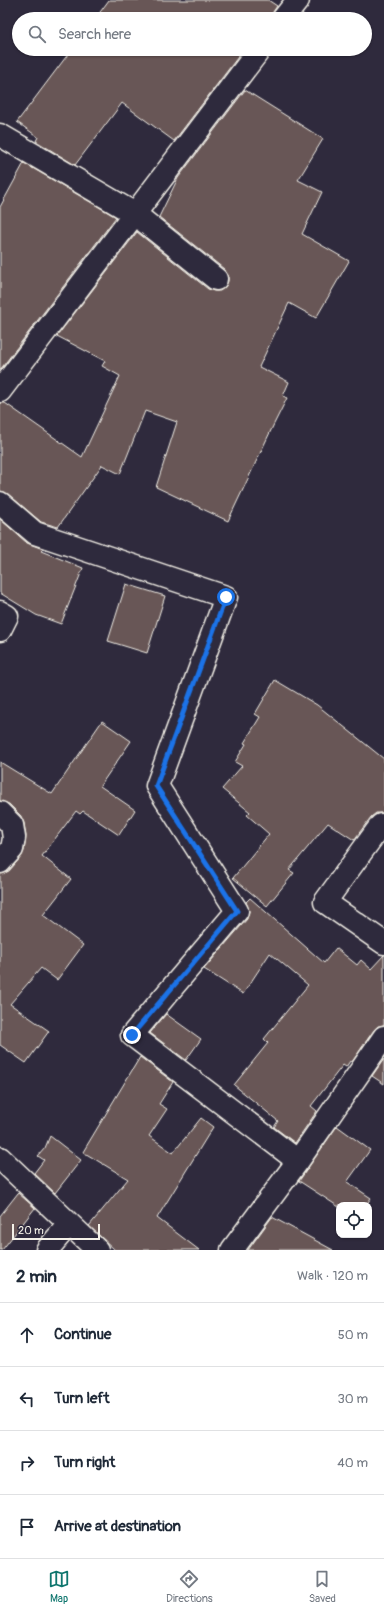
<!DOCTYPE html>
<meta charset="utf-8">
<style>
:root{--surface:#fff;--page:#f2f2f3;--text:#1f2937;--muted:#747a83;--line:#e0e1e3;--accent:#0f766e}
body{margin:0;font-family:Pangolin,sans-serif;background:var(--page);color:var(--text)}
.controls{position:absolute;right:12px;bottom:12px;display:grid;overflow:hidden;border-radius:8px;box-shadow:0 1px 3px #0004}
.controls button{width:36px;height:36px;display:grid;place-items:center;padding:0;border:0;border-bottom:1px solid var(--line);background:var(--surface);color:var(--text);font:20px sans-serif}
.scale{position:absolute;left:12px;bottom:10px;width:88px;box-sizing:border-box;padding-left:4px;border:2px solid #f4f1e8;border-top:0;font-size:11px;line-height:14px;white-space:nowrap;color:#f4f1e8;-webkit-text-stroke:3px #2f2a3d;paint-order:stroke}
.stop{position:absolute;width:12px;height:12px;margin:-9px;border:3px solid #1a73e8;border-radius:50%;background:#fff}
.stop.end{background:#1a73e8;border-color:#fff;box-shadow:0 1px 4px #0008}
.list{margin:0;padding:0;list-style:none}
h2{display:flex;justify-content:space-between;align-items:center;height:52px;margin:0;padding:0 16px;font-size:17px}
h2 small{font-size:13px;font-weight:400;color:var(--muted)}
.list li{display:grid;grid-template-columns:26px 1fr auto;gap:12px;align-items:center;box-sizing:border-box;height:64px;padding:0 16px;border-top:1px solid var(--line)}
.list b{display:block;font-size:15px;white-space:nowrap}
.list em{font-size:13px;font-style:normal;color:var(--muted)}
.icon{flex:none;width:22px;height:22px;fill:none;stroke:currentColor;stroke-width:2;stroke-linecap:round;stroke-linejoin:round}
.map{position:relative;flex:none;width:384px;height:1250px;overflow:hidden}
.search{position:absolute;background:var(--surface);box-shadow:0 1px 3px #0004;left:12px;right:12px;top:12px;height:44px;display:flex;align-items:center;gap:10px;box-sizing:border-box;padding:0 14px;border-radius:22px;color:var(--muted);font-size:15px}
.sheet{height:308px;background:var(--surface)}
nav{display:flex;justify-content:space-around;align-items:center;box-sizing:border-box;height:56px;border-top:1px solid var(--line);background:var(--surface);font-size:11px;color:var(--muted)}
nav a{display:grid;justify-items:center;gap:2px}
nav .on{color:var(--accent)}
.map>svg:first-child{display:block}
.building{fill:#685656;stroke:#f4f1e8}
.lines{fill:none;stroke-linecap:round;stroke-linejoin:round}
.minor-casing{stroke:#f4f1e8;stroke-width:25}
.minor{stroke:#2f2a3d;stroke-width:22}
.route{stroke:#1a73e8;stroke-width:5}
</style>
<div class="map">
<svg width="384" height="1250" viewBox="0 0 384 1250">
<rect width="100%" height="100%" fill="#2f2a3d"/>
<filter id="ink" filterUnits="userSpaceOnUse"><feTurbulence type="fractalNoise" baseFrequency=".025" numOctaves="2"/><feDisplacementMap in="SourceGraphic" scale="8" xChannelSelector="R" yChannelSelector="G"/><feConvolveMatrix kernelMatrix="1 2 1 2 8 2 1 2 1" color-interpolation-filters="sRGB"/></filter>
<g filter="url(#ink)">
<!-- building -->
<path class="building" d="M 109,0 L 268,0 L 277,6 L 273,12 L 271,19 L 95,19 Z
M 72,49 L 244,49 L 174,141 L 122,103 L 75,165 L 36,141 L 38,137 L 17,122 Z
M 245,90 L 323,139 L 298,180 L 322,192 L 302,234 L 349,261 L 316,318 L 289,303 L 259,367 L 289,382 L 283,396 L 287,398 L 273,426 L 228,521 L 156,487 L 177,422 L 145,411 L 120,474 L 102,465 L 58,527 L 41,522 L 8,494 L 0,491 L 0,403 L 5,403 L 82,457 L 120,376 L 102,366 L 105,361 L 57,336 L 137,232 L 208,289 L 214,291 L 220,291 L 226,286 L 228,281 L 228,275 L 224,269 L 159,217 L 178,178 Z
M 24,163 L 116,217 L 0,370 L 0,207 Z
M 0,519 L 27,543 L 43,549 L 41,551 L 83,568 L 61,624 L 36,615 L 0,593 Z
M 126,584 L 165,596 L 147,653 L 108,641 Z
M 275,680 L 317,705 L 384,759 L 384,813 L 376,813 L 371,817 L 354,840 L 328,823 L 289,870 L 294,873 L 267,906 L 233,878 L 269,834 L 247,815 L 250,812 L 222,789 L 242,766 L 235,762 L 246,744 L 244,743 L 260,717 L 255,714 Z
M 102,721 L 131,741 L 100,786 L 135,810 L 119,835 L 83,811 L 80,814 L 76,811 L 42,856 L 71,879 L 43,915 L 83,945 L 57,980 L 41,968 L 10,1004 L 49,1031 L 26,1063 L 0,1045 L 0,874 L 9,871 L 21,857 L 24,851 L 26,836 L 24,823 L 21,816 L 9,804 L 0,801 L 0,762 L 52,794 Z
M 250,898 L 324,963 L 336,948 L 357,965 L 361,960 L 371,969 L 384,955 L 384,1025 L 378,1026 L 374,1030 L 352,1062 L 350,1061 L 346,1067 L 343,1065 L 311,1106 L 317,1111 L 295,1143 L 274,1127 L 278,1121 L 234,1085 L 268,1043 L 264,1039 L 308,985 L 270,953 L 243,994 L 204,969 L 247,919 L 249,911 L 246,902 Z
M 166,1014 L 201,1039 L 186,1060 L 150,1033 Z
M 140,1057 L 173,1082 L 159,1104 L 167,1109 L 149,1136 L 173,1153 L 201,1118 L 213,1127 L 157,1218 L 199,1250 L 115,1250 L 89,1226 L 128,1179 L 83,1152 Z
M 384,1059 L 384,1084 L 372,1076 Z
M 337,1126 L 370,1150 L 347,1182 L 371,1198 L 366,1205 L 339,1205 L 339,1207 L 299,1181 Z
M 50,1136 L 81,1160 L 55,1193 L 34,1173 L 44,1160 L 38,1156 L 45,1148 Z
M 18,1193 L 35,1208 L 2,1250 L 0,1250 L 0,1216 Z
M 272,1217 L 333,1250 L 248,1250 Z"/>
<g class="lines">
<defs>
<path id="minor" d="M 283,19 L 298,0
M 0,135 L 135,214 L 216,279
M 0,391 L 260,49
M 0,503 L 35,533 L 226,597 L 157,786 L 237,911 L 132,1035 L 298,1161
M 0,612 L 7,616 L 0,630
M 0,813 L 12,825 L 14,838 L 12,849 L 0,862
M 381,825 L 325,902 L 384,943
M 0,1158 L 97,1250
M 47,1250 L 69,1224
M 232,1250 L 298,1161 L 384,1037"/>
</defs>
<!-- minor casing -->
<use href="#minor" class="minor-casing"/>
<!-- minor -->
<use href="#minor" class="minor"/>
</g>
</g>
<g class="lines" filter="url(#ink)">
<!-- route -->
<path class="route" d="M 132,1035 L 237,911 L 156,786 L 226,597"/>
</g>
</svg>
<div class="controls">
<button><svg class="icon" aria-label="locate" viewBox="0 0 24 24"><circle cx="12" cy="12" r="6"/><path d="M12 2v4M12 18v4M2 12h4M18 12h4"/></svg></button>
</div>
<div class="scale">20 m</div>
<div class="stop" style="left:226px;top:597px"></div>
<div class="stop end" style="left:132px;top:1035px"></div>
<div class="search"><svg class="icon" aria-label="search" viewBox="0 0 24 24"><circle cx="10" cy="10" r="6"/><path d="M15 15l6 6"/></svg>Search here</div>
</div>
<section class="sheet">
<h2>2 min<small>Walk · 120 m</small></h2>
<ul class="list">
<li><svg class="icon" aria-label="ahead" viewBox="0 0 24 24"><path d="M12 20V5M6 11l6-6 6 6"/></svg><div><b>Continue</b></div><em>50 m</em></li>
<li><svg class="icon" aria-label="left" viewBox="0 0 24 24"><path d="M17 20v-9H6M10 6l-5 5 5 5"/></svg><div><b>Turn left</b></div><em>30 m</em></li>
<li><svg class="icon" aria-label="right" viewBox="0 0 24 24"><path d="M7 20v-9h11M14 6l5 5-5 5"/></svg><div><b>Turn right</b></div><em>40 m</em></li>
<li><svg class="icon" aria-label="arrive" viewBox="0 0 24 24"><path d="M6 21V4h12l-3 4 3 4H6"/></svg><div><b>Arrive at destination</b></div></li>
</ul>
</section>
<nav>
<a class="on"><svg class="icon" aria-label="map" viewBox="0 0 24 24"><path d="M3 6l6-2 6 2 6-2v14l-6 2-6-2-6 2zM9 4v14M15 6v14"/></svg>Map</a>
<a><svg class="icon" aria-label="directions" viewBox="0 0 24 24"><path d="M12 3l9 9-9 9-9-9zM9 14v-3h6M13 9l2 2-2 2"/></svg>Directions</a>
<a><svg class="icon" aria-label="saved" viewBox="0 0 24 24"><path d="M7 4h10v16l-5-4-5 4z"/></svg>Saved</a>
</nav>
